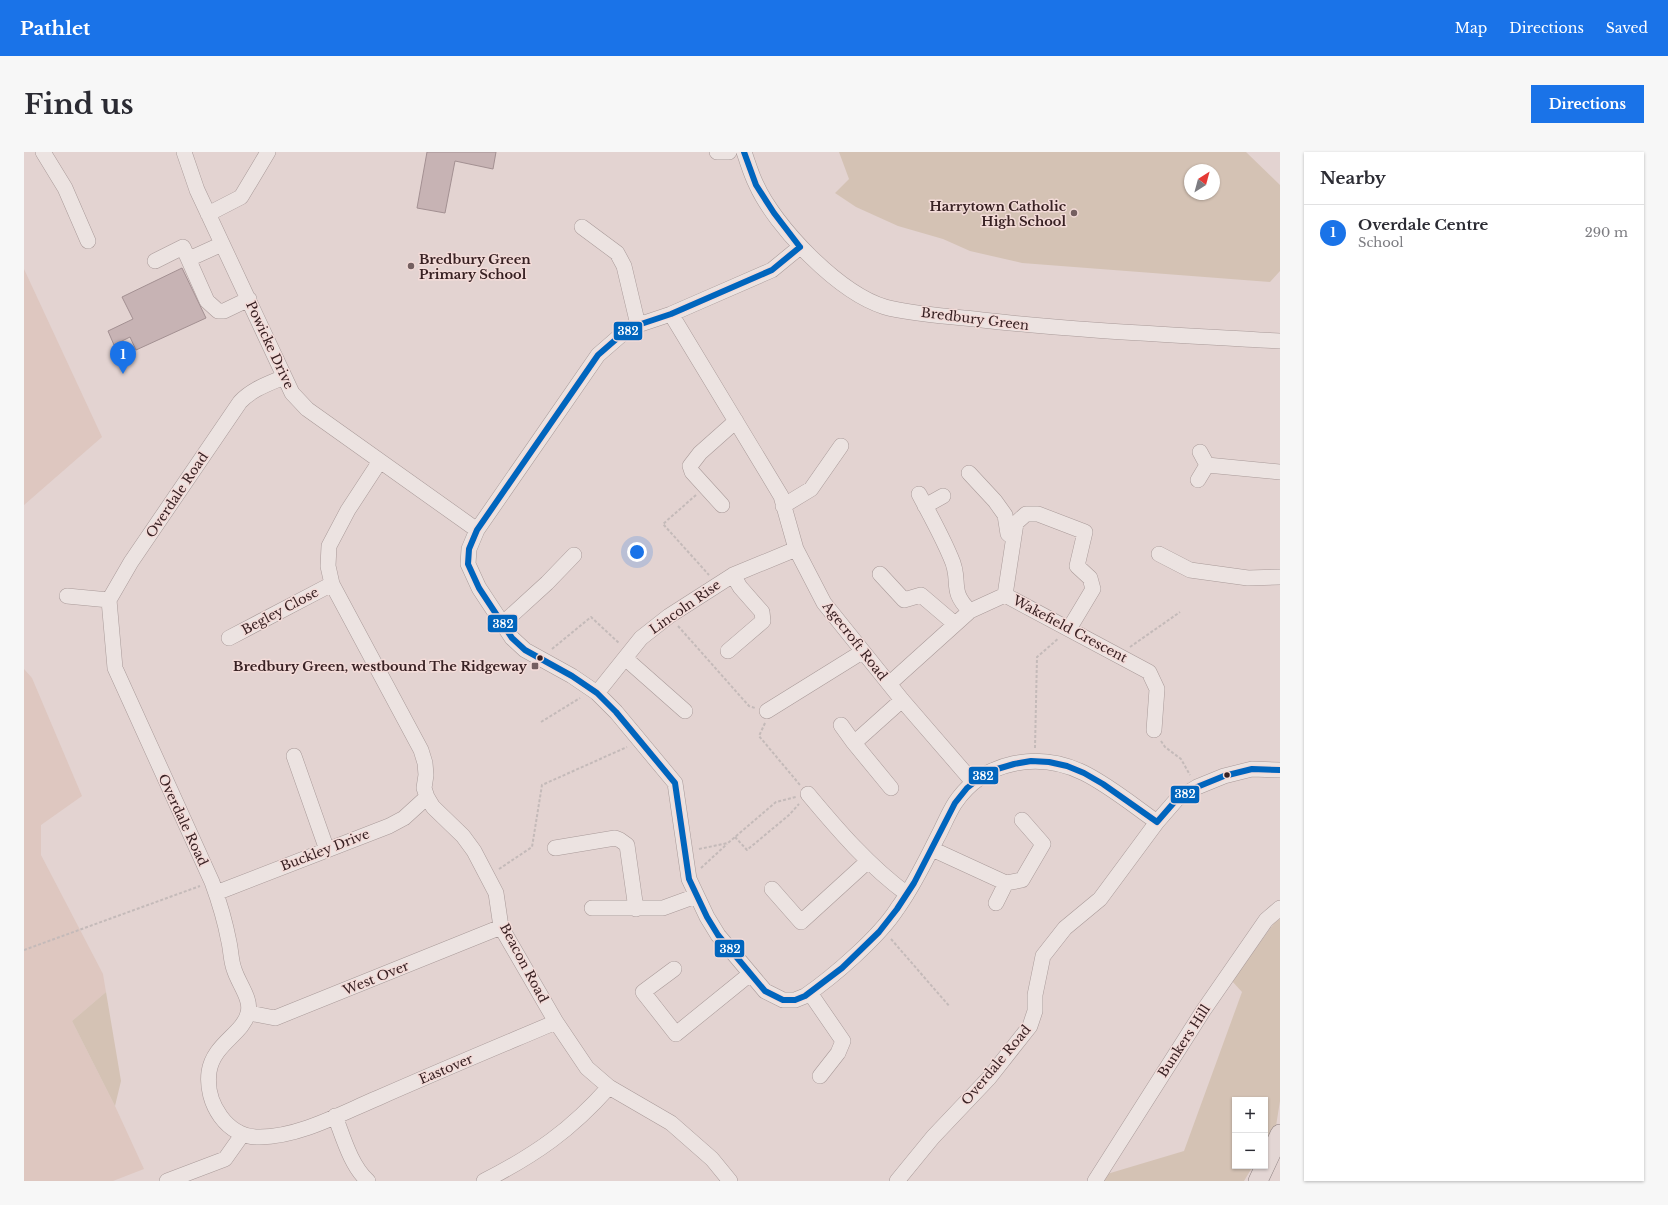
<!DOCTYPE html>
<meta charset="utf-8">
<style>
:root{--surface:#fff;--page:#f7f7f7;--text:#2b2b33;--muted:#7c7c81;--line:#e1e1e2;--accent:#1a73e8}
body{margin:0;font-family:"Libre Baskerville",serif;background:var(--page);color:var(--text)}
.controls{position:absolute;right:12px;bottom:12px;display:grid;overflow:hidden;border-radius:0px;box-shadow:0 1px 3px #0004}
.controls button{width:36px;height:36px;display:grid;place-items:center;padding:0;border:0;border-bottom:1px solid var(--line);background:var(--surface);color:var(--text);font:20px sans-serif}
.compass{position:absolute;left:1160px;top:12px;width:36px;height:36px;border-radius:50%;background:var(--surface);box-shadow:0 1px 3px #0004;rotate:36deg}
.you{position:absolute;left:613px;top:400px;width:14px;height:14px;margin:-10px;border:3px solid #fff;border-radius:50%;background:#1a73e8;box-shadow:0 0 0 6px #1a73e833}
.badge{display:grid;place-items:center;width:26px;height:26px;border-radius:50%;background:var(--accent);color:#fff;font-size:13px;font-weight:700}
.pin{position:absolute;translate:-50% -33px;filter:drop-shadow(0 1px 2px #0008)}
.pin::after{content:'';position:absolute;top:21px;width:14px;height:12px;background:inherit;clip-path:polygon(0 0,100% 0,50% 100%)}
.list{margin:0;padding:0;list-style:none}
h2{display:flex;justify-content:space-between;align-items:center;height:52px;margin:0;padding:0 16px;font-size:17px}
h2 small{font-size:13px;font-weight:400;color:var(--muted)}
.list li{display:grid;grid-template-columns:26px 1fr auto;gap:12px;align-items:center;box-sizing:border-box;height:56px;padding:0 16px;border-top:1px solid var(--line)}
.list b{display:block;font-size:15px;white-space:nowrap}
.list p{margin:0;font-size:13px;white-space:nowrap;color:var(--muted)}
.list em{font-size:13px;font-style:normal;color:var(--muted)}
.map{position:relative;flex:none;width:1256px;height:1029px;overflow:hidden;border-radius:0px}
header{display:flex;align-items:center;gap:24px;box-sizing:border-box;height:56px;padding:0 20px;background:var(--accent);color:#fff}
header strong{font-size:19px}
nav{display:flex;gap:22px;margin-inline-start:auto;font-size:14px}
.intro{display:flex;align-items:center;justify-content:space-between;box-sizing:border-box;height:96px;padding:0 24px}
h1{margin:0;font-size:28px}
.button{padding:10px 18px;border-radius:0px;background:var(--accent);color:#fff;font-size:14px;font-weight:700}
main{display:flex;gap:24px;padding:0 24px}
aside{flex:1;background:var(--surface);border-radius:0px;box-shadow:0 1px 3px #0004}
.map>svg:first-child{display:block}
.farmland{fill:#dec7c0}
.green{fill:#d4c2b4;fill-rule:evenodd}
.building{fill:#c7b3b4;stroke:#a39092}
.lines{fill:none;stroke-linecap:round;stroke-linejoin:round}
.minor-casing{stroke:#a99a99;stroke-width:16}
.major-casing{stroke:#8e8181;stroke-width:20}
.path{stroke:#c4bab9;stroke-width:2;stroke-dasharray:3 2;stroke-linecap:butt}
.minor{stroke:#ece3e1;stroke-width:15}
.major{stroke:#e3d6d4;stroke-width:19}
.bus-1-casing{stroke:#f3dbd8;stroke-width:9}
.bus-1{stroke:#0065bd;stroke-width:6}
.poi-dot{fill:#745f60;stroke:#f3dbd8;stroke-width:1.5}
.bus-dot{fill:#382123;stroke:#f3dbd8;stroke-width:1.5}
.labels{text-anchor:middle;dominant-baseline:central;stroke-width:3;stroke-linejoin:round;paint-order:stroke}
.poi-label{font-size:13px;font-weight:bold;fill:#382123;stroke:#f3dbd8;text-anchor:end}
.street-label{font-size:13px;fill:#382123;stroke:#f3dbd8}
.line-badge{stroke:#f3dbd8;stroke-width:1.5}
.badge-label{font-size:11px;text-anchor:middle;font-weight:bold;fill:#fff}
</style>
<header>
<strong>Pathlet</strong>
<nav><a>Map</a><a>Directions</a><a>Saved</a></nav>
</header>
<div class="intro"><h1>Find us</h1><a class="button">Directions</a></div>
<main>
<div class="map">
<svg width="1256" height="1029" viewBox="0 0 1256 1029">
<rect width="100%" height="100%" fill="#e3d3d1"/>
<!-- farmland -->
<path class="farmland" d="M 0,117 L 78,285 L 0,353 Z
M 0,517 L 8,526 L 58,644 L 17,673 L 17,703 L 79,822 L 82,840 L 48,869 L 91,954 L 120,1017 L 89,1029 L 0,1029 Z"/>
<!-- green -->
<path class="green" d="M 815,0 L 1222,0 L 1256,33 L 1256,119 L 1246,130 L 998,111 L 946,99 L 919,87 L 874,74 L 832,55 L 811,41 L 825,27 ZM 1166,18 L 1190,18 L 1190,42 L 1166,42 Z
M 1256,767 L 1256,949 L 1252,974 L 1241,992 L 1241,948 L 1211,948 L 1211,1014 L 1229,1014 L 1220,1029 L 1079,1029 L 1083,1022 L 1160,999 L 1218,840 L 1208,829 L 1251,770 Z
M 82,840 L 97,929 L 91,954 L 48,869 Z"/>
<!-- building -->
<path class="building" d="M 403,0 L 472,0 L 469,17 L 431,9 L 421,61 L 393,56 Z
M 158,116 L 182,166 L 112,198 L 106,185 L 90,193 L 84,179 L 109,167 L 98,145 Z"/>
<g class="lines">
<defs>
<path id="minor" d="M 19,0 L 41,36 L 64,89
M 160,0 L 173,38 L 268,241 L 283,257 L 453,378
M 693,0 L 705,0
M 720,0 C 724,11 727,22 732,32 C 751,75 815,141 861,155 C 890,163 927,164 958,168 C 1057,179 1157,183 1256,189
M 184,62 L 217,45 L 244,0
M 558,75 L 593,101 L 600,114 L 614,173
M 776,95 L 748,118 L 647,162 L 614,173 L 597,183 L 574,203 L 453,378 L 445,397 L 444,412 L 455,436 L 488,486 L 501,498 L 548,524 L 573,541 L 592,560 L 651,631 L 665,727 L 683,765 L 694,783 L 741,839 L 759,848 L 771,848 L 781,844 C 809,825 855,785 873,757 C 889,735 901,710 913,686 C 919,675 924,662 931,651 C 960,608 1015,599 1060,621 C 1086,634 1110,654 1133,670
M 165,107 L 198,92
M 131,109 L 159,95 L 183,149 L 194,159 L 200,159 L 225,147
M 647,162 L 757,344 L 772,397 L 800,451 L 878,548 L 949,630
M 260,225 C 244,232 228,237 216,250 L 107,410 L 85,448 L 91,516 L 188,730 C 195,749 201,769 205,790 C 207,799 207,809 210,817 C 214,831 228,847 224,861 C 219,882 189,892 185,920 C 181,951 203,986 236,985 C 275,985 318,961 354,946 C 413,920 473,895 532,870
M 356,309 L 324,358 L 305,394 L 304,414 L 308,432 L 397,598 L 401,611 L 402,623 L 400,636 L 403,645 L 409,655 L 439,684 L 450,699 L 472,741 L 477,775 L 532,870 L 563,916 L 585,935 L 647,971 L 688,1007 L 706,1029
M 1183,313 L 1256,320
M 945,321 L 971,349 L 981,363 L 984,382 L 989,385
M 1174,328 L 1183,313 L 1176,300
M 895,342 C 906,363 918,384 927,406 C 938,429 924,438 946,459
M 698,353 L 668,320 L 666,314 L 676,301 L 712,269
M 759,354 L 787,337 L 817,294
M 901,354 L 919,344
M 1135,402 L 1166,418 L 1224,426 L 1256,425
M 856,422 L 880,448 L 897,443 L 931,472
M 981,443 L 992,371 L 1002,362 L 1014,362 L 1061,380 L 1053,414 L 1066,426 L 1069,437 L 1045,477
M 43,444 L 85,448
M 478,472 L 523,431 L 550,403
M 205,486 L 308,432
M 704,499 L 739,469 L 738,460 L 716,435 L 709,423
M 601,506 L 661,559
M 865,532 L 946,459 L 981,443 L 1125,520 L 1133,537 L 1130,578
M 573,541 L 617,486 L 645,464 L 709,423 L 772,397
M 743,559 L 838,500
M 817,573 L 830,591
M 270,604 L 303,698
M 867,636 L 830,591 L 878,548
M 784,642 C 814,678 845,714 883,742
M 531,696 L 591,686 L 596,688 L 603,693 L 612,757
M 908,697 L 982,731 L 972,751
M 982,731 L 998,728 L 1019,692 L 998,668
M 748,737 L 777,770 L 844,709
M 192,741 L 365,674 L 380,666 L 403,645
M 568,756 L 639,756 L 672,744
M 650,817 L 619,840 L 652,882 L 726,822
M 786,841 L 819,889 L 814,901 L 796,924
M 225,861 L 251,866 L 477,775
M 311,964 C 319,985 327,1014 344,1029
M 143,1029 L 201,1007 L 218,983
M 460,1029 C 511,1003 547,978 585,935
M 873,1029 L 909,985 L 965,926 L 1006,874 L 1011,859 L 1011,843 L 1019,804 L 1041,776 L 1076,747 L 1133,670 L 1153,647 L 1173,635 L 1200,624 L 1228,617 L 1256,618
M 1071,1029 L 1179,859 L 1242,768 L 1256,756"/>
<path id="major" d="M 1234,1029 L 1256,982"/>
</defs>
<!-- minor casing -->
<use href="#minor" class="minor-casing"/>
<!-- major casing -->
<use href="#major" class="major-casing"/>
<!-- path -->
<path class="path" d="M 672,343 L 639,372 L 685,423
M 654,474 L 725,554 L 731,556
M 1106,495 L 1156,460
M 528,497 L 567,465 L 596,492
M 517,570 L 556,546
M 741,571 L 735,584 L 776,633
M 1137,589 L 1141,595 L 1157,607 L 1166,623
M 1011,596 L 1013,505 L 1035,486
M 711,685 L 723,698 L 765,663 L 775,652
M 675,697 L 704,691 L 752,650 L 772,645
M 677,716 L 703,692
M 475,717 L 508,695 L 518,633 L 603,595
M 867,787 L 926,855
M 0,798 L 176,734"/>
<!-- minor -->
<use href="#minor" class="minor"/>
<!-- major -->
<use href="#major" class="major"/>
<defs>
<path id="bus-1" d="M 720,0 L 732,33 L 750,61 L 776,95
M 776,95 L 748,118 L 647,162 L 614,173 L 597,183 L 574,203 L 453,378 L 445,397 L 444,412 L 455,436 L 488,486 L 501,498 L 548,524 L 573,541 L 592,560 L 651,631 L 665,727 L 683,765 L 694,783 L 741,839 L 759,848 L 771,848 L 781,844 L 818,816 L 855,780 L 873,757 L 890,731 L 931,651 L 943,636 L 957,625 L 973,617 L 990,612 L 1007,609 L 1025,610 L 1043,614 L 1060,621 L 1079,632 L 1133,670
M 1133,670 L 1153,647 L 1173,635 L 1200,624 L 1228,617 L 1256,618"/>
</defs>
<!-- bus-1 casing -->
<use href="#bus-1" class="bus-1-casing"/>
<!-- bus-1 -->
<use href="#bus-1" class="bus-1"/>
</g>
<!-- markers -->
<g class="poi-dot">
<circle cx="1050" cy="61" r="4"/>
<circle cx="387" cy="114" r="4"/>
<rect x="507" y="510" width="8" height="8" rx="2"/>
</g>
<g class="bus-dot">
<circle cx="516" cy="506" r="3.5"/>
<circle cx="1203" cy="623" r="3.5"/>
</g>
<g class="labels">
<!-- poi labels -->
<g class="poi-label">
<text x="1042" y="54">Harrytown Catholic<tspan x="1042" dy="15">High School</tspan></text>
<text x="395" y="107" text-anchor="start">Bredbury Green<tspan x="395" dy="15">Primary School</tspan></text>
<text x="503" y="514">Bredbury Green, westbound The Ridgeway</text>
</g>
<!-- street labels -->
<g class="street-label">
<text transform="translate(951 167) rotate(7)">Bredbury Green</text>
<text transform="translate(246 193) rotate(65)">Powicke Drive</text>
<text transform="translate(153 343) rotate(-56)">Overdale Road</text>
<text transform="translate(661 455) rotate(-35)">Lincoln Rise</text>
<text transform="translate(256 459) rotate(-28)">Begley Close</text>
<text transform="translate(1046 477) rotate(28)">Wakefield Crescent</text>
<text transform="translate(831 489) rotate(52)">Agecroft Road</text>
<text transform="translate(159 668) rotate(65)">Overdale Road</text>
<text transform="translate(301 698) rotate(-21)">Buckley Drive</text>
<text transform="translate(500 811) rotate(62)">Beacon Road</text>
<text transform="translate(352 826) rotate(-22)">West Over</text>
<text transform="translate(1160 889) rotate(-57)">Bunkers Hill</text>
<text transform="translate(972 913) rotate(-50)">Overdale Road</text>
<text transform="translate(422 917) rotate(-23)">Eastover</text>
</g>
</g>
<g class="line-badge">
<rect x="589" y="169" width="30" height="20" rx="4" fill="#0065bd"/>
<rect x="463" y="462" width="31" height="19" rx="4" fill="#0065bd"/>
<rect x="944" y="614" width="31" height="19" rx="4" fill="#0065bd"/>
<rect x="1146" y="633" width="30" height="19" rx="4" fill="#0065bd"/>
<rect x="690" y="787" width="31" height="19" rx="4" fill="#0065bd"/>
</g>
<g class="badge-label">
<text x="604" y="183">382</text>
<text x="479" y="476">382</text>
<text x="959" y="628">382</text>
<text x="1161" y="646">382</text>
<text x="706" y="801">382</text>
</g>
</svg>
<div class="controls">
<button>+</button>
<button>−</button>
</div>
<svg class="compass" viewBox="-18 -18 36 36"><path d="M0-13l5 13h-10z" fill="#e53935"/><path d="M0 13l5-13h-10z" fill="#7c7c81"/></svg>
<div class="you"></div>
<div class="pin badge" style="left:99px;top:222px">1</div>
</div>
<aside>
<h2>Nearby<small></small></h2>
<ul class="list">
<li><span class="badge">1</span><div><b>Overdale Centre</b><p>School</p></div><em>290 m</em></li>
</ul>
</aside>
</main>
